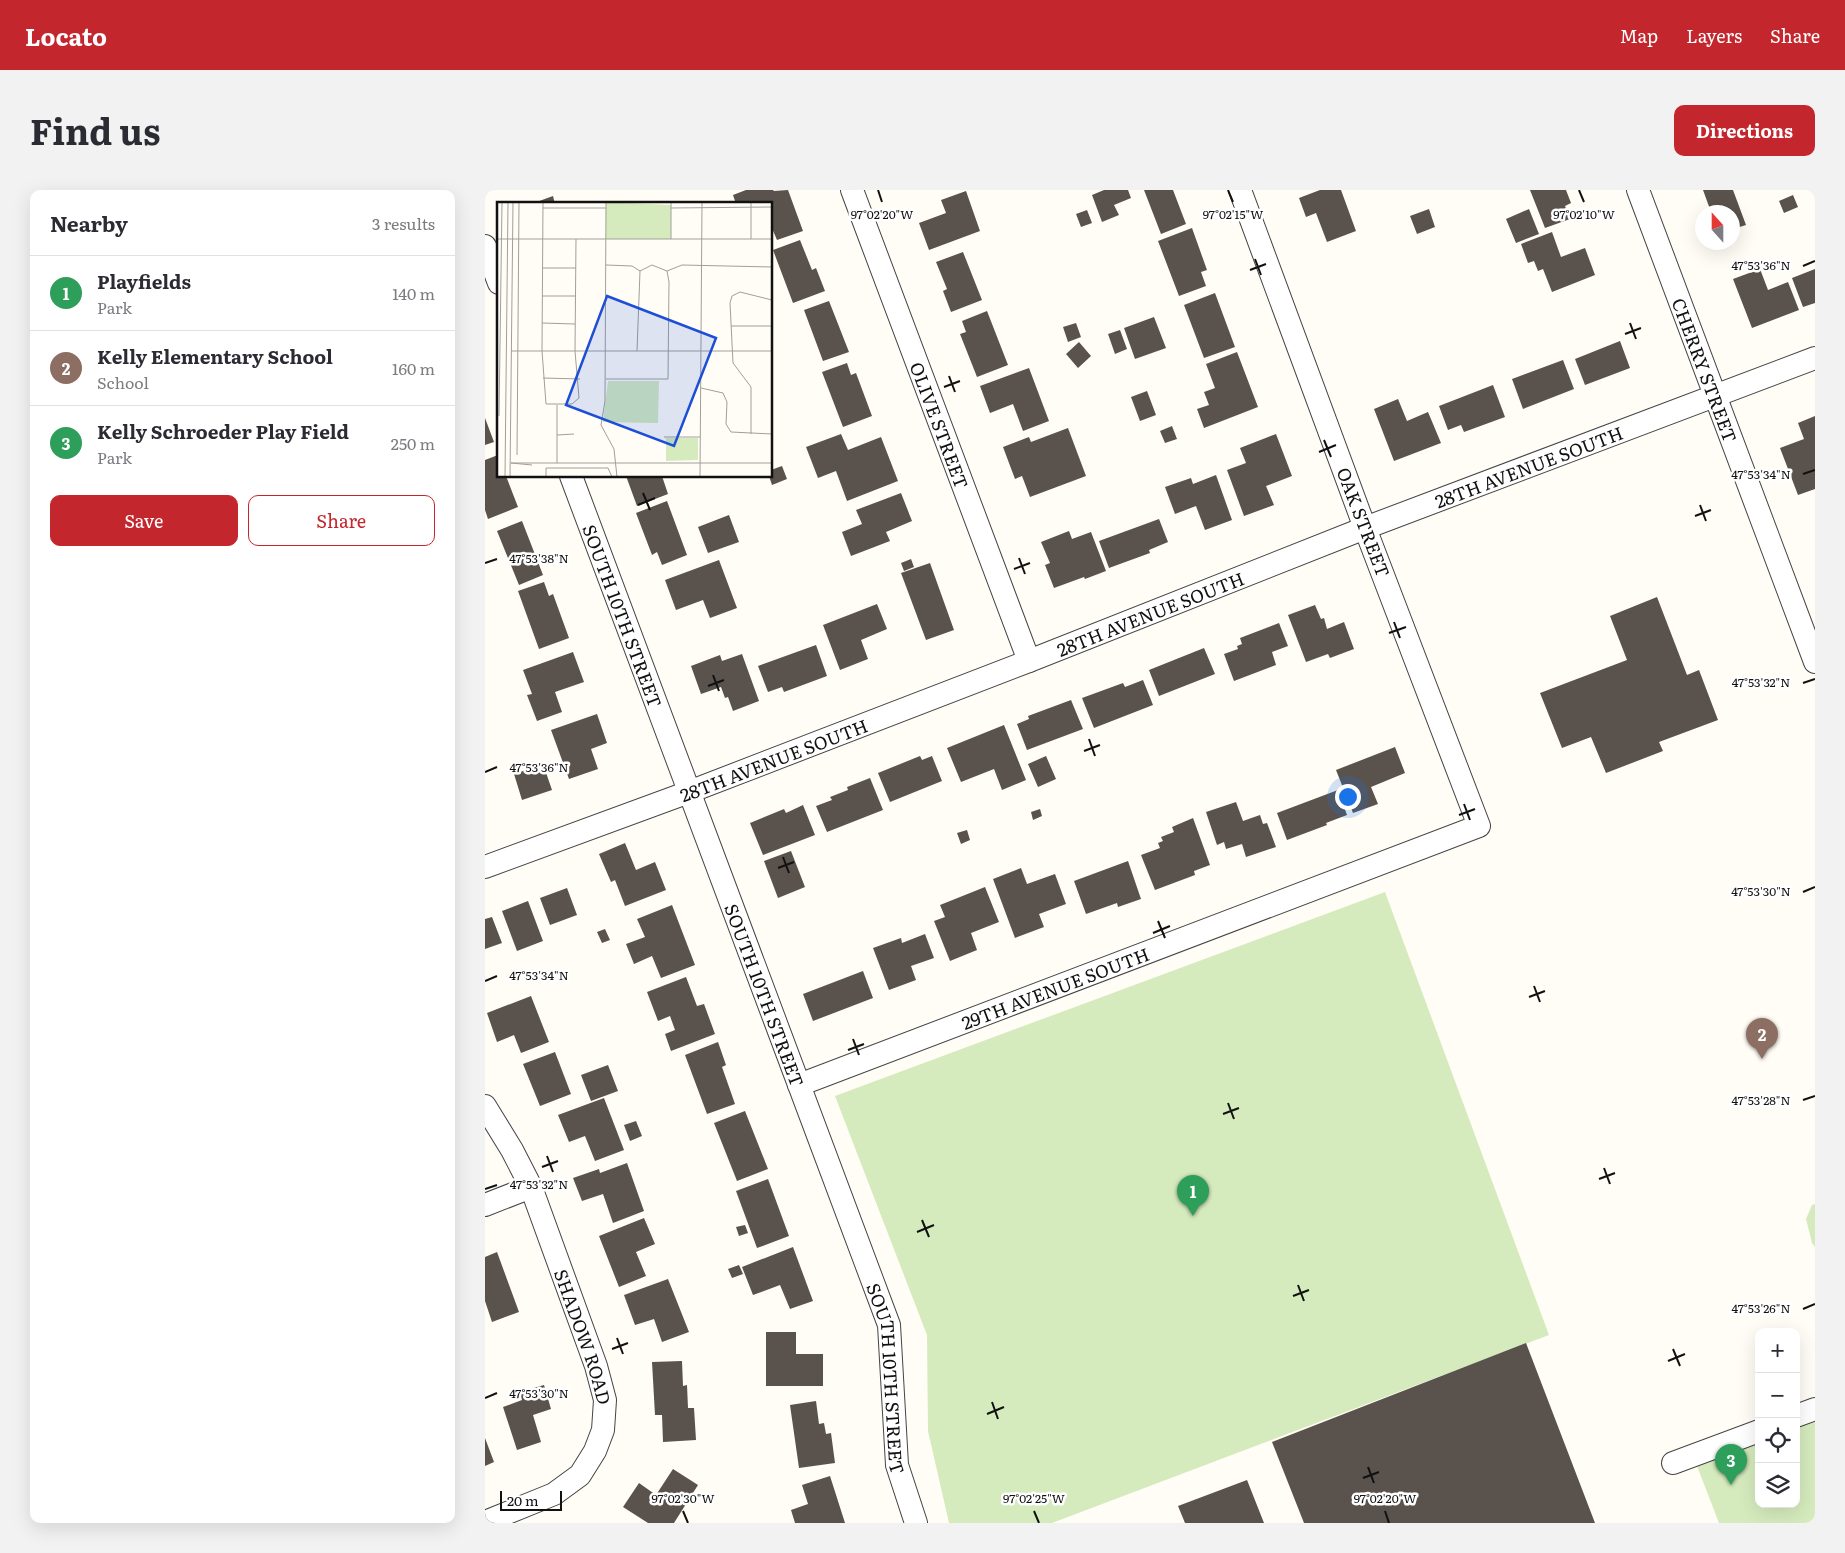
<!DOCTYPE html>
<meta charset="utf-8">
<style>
:root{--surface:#fff;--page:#f2f2f3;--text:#2b2b33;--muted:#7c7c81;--line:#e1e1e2;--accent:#c4262e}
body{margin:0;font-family:Literata,serif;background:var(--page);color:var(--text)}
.controls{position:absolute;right:15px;bottom:15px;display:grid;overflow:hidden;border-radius:10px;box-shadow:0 5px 20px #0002}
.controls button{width:45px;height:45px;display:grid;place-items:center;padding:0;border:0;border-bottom:1px solid var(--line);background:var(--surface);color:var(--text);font:25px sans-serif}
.compass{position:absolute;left:1210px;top:15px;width:45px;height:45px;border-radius:50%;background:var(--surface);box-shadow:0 5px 20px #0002;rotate:339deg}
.scale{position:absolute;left:15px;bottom:12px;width:62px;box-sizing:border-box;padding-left:5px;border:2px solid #111;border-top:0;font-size:14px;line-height:18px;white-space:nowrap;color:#111;-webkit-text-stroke:4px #fff;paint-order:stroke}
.you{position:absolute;left:862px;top:606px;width:18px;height:18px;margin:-12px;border:4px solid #fff;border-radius:50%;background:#1a73e8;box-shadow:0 0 0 8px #1a73e833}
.badge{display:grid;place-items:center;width:32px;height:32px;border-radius:50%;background:var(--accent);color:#fff;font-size:16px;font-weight:700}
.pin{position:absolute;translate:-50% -41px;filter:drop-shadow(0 1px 2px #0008)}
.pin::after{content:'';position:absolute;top:26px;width:18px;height:15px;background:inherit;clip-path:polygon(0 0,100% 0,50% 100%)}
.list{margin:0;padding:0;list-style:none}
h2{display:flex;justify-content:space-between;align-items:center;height:65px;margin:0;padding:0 20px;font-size:21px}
h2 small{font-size:16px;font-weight:400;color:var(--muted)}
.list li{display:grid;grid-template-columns:32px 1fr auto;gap:15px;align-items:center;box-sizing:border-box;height:75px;padding:0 20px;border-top:1px solid var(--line)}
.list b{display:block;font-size:19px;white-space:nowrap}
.list p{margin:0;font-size:16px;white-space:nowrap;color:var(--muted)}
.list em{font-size:16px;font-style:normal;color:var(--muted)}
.actions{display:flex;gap:10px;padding:15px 20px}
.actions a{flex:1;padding:11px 0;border:1px solid var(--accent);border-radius:10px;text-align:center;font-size:18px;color:var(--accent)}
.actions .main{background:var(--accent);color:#fff}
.icon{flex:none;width:28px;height:28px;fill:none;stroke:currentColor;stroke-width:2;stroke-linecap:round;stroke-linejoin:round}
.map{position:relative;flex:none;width:1330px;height:1333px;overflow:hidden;border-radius:10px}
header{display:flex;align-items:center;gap:30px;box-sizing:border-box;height:70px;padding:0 25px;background:var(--accent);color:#fff}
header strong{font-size:24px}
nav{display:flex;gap:28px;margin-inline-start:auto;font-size:18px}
.intro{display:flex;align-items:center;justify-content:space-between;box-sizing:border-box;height:120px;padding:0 30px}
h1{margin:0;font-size:35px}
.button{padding:12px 22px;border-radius:10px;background:var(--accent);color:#fff;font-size:18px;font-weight:700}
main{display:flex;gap:30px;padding:0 30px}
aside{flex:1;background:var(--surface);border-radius:10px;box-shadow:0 5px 20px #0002}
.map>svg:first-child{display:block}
.green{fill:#d5ebbd}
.building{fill:#5a524d}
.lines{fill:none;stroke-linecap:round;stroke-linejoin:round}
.minor-casing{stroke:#444;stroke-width:24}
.minor{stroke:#fff;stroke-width:22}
.ticks{fill:none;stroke:#111;stroke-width:2}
.labels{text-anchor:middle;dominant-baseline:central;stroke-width:5;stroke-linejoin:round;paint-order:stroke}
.street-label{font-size:18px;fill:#111;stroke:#fff}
.inset-road{fill:none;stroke:#a09f9a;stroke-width:1}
.view{fill:#1d4ed8;fill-opacity:0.15;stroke:#1d4ed8;stroke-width:2.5}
.inset-edge{fill:none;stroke:#111;stroke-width:2.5}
.ticks-label{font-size:12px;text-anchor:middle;fill:#111;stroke:#fff;stroke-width:5;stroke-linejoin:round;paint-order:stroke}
</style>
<header>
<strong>Locato</strong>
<nav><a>Map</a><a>Layers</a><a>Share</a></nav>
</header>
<div class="intro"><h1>Find us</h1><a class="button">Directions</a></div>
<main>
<aside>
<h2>Nearby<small>3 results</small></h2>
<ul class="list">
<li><span class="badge" style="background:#2e9e5b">1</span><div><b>Playfields</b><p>Park</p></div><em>140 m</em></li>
<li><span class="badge" style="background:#8d6e63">2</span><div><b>Kelly Elementary School</b><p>School</p></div><em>160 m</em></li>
<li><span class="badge" style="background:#2e9e5b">3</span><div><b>Kelly Schroeder Play Field</b><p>Park</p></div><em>250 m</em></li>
</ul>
<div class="actions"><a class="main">Save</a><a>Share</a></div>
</aside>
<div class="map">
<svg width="1330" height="1333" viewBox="0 0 1330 1333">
<rect width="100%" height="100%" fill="#fffdf5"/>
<!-- green -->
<path class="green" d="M 900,702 L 1064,1145 L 567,1333 L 464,1333 L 443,1241 L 442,1145 L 350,906 Z
M 1330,1014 L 1330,1057 L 1327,1053 L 1321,1029 L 1327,1015 Z
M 1330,1231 L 1330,1333 L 1234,1333 L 1212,1276 L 1274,1252 L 1274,1314 L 1311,1314 L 1311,1238 Z"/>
<!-- building -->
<path class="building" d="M 261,0 L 288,0 L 289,1 L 303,0 L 318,41 L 292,50 L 286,36 L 286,14 L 251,14 L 248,5 Z
M 619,0 L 643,0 L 646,8 L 629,15 L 634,25 L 617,32 L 607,5 Z
M 659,0 L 688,0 L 701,34 L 676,44 Z
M 835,0 L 856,0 L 871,41 L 842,52 L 831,23 L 821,27 L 814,8 Z
M 1045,0 L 1081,0 L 1086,13 L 1080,16 L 1085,29 L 1060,38 Z
M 1218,0 L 1248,0 L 1261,35 L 1248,39 L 1248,22 L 1226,22 Z
M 481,1 L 495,41 L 444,60 L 434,33 L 461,23 L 456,10 Z
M 1308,5 L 1313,17 L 1299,23 L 1294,11 Z
M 68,6 L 70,14 L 46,14 Z
M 944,19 L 950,37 L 932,44 L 925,26 Z
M 1044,19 L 1054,44 L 1031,53 L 1021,29 Z
M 602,20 L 607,33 L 596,37 L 591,24 Z
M 707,38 L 722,80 L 716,82 L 721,96 L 694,106 L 673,51 Z
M 1067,42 L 1076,67 L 1100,58 L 1110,85 L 1067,102 L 1058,79 L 1053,81 L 1049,71 L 1043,73 L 1036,54 Z
M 315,50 L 327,80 L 331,78 L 340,101 L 308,113 L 288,60 Z
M 478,62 L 497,110 L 466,122 L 458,101 L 462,99 L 451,72 Z
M 1275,79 L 1283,100 L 1303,92 L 1314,120 L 1267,138 L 1248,89 Z
M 1330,79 L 1330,113 L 1318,117 L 1307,88 Z
M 730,103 L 750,157 L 719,168 L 699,115 Z
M 344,111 L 364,162 L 338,171 L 319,120 Z
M 502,121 L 523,175 L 492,187 L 475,144 L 481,142 L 477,131 Z
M 669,127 L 681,158 L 650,169 L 639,138 Z
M 591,133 L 596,147 L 583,152 L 578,137 Z
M 635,140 L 642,159 L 630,164 L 623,144 Z
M 1135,151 L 1145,178 L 1100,195 L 1090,169 Z
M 594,152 L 606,166 L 593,178 L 581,164 Z
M 752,162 L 773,217 L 719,238 L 712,219 L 724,215 L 719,202 L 730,198 L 721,174 Z
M 1078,170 L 1089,199 L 1038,219 L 1027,189 Z
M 362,173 L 366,185 L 371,183 L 387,226 L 358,237 L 337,182 Z
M 544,178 L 564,231 L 538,241 L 528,214 L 505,223 L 495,196 Z
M 1008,195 L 1020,227 L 979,242 L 976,235 L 963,240 L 954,216 Z
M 662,201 L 671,225 L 655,231 L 646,207 Z
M 913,209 L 922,231 L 943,222 L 956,253 L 909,271 L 889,219 Z
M 1330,226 L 1330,299 L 1313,305 L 1295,258 L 1319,249 L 1313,233 Z
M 0,228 L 9,252 L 0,255 Z
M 687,236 L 692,249 L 680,253 L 675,241 Z
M 583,238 L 601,286 L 545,307 L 537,286 L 530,289 L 518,257 L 544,247 L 546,252 Z
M 356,244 L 363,260 L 396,247 L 413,291 L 362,311 L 351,281 L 333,288 L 321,257 Z
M 791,244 L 807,286 L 781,296 L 789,315 L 759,326 L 742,280 L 761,273 L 755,258 Z
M 13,265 L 14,286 L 21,286 L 33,317 L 3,329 L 0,320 L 0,270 Z
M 297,276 L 302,289 L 287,295 L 284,286 L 286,286 L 286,280 Z
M 731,285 L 747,330 L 720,340 L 711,316 L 690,324 L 680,297 L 706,288 L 708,294 Z
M 141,286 L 177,286 L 183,304 L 152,316 Z
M 416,303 L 427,331 L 401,342 L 405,351 L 366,366 L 357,342 L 377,334 L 371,320 Z
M 182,311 L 202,365 L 177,375 L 172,362 L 167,365 L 151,323 Z
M 244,325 L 254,352 L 223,363 L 213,337 Z
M 674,329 L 683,352 L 664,360 L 665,363 L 624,378 L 614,351 Z
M 37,331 L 58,385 L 34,395 L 12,341 Z
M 584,341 L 587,349 L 606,342 L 621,381 L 600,389 L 599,387 L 569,398 L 560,375 L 565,373 L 556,352 Z
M 426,369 L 429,377 L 419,381 L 416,373 Z
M 234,370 L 252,418 L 225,428 L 218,410 L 191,420 L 180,390 Z
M 445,373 L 469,440 L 441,450 L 416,383 Z
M 59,392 L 64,406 L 68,404 L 84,448 L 54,459 L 33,401 Z
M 1172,407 L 1202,485 L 1214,480 L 1233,530 L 1174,552 L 1178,561 L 1121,583 L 1106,547 L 1077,558 L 1055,503 L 1142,470 L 1125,426 Z
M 392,414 L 402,439 L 376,450 L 383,469 L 355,480 L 338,435 Z
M 830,415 L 836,429 L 839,428 L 842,439 L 859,432 L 869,459 L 845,468 L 843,464 L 821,472 L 803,425 Z
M 794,433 L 803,456 L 787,462 L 791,475 L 749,491 L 739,464 L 753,459 L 752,456 L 757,454 L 755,448 Z
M 331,455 L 342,486 L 299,502 L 297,497 L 283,502 L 273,476 Z
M 719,458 L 730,484 L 674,506 L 664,480 Z
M 88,462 L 99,492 L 70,502 L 77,522 L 52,531 L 42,505 L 47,504 L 38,480 Z
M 257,464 L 274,511 L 248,521 L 243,507 L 240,508 L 236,497 L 216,504 L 206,476 L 235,465 L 237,471 Z
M 658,490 L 668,515 L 609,538 L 597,508 L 638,493 L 640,497 Z
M 586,510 L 598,539 L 542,560 L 532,534 L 544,529 L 543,526 Z
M 112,524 L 122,553 L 106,559 L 113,579 L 84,589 L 66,540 Z
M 519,535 L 541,590 L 517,600 L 509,579 L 476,592 L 462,558 Z
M 910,557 L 920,583 L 886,597 L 893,614 L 868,623 L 851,580 Z
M 435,566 L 437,570 L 447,566 L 457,591 L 405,612 L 393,583 Z
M 561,566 L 571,589 L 553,597 L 543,574 Z
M 58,574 L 67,600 L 37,610 L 29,584 Z
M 385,588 L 398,620 L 342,642 L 331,616 L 347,610 L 345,607 L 363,600 L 362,597 Z
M 853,600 L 862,625 L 841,633 L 842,635 L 802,650 L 792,623 Z
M 751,612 L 758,631 L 775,625 L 778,634 L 782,633 L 791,657 L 761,667 L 757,654 L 741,659 L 739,652 L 732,655 L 721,622 Z
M 318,615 L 330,645 L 278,665 L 265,633 L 299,619 L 301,623 Z
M 555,619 L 557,626 L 548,630 L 546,622 Z
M 708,628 L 725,675 L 709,681 L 710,685 L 670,700 L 656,665 L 675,658 L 673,653 L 678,651 L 676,647 L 689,642 L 687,637 Z
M 482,640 L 485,650 L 476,654 L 472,643 Z
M 140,653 L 151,680 L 170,672 L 181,700 L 140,716 L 130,690 L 126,692 L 114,664 Z
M 306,661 L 320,697 L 293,708 L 279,671 Z
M 643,671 L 656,709 L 633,717 L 632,713 L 601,724 L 589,691 Z
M 536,678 L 542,694 L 570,684 L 581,714 L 554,724 L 559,737 L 530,748 L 508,689 Z
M 500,697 L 514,732 L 486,743 L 492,760 L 465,771 L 449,731 L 460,727 L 455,715 Z
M 82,698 L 92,725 L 65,735 L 55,708 Z
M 43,711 L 58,751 L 32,761 L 17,721 Z
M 187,715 L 210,775 L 176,788 L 167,766 L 149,774 L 141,754 L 160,747 L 152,729 Z
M 7,727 L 17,753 L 0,759 L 0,729 Z
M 120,739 L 125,750 L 117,753 L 112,742 Z
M 440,744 L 449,768 L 426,776 L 431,790 L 404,800 L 388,758 L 416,748 L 417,753 Z
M 378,781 L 388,808 L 328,831 L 318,804 Z
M 201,787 L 212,816 L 219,814 L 230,844 L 186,861 L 180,844 L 190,840 L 185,826 L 173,831 L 162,802 Z
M 46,806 L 64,852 L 36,863 L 29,845 L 12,852 L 2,823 Z
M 233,852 L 241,875 L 237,877 L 250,914 L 222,924 L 200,865 Z
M 70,862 L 86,904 L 55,916 L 38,874 Z
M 123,875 L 133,901 L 106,911 L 96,885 Z
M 119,908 L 139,960 L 110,971 L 100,946 L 84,952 L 73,925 Z
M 260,921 L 283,979 L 252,991 L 229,933 Z
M 151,931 L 157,946 L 145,951 L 139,935 Z
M 142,973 L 159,1021 L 128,1033 L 118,1004 L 97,1011 L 88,988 L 114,979 L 115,983 Z
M 283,989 L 304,1046 L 272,1058 L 251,1001 Z
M 159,1028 L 170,1054 L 151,1062 L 161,1086 L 134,1097 L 114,1046 Z
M 260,1035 L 263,1043 L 254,1046 L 251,1037 Z
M 308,1057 L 328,1111 L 305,1119 L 295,1095 L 268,1105 L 257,1077 Z
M 12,1062 L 34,1122 L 7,1132 L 0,1111 L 0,1067 Z
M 254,1075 L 258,1084 L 247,1088 L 243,1079 Z
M 183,1089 L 204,1142 L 177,1152 L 169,1129 L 150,1135 L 139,1105 Z
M 281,1142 L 311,1142 L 311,1164 L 338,1164 L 338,1196 L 281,1196 Z
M 1041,1153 L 1110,1333 L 819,1333 L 787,1252 Z
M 197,1171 L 198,1196 L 202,1195 L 203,1218 L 209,1218 L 211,1250 L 178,1252 L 177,1225 L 170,1225 L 167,1172 Z
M 59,1195 L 66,1219 L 48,1225 L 56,1252 L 32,1260 L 18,1217 L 37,1210 L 35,1202 Z
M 331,1211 L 334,1234 L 339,1233 L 341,1244 L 346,1243 L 350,1273 L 314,1278 L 305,1215 Z
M 0,1248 L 9,1272 L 0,1276 Z
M 188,1279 L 213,1295 L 189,1333 L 163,1333 L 138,1317 L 154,1293 L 171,1305 Z
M 345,1286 L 360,1333 L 310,1333 L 306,1320 L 323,1314 L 317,1295 Z
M 762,1290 L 779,1333 L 700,1333 L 693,1316 Z"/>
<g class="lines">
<defs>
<g id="minor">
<path id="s1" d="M 367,0 L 544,471"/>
<path id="s2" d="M 1153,0 L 1330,472"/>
<path d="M 0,56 L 14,93"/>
<path id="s3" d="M 86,286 L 404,1135 L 412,1275 L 431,1333"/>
<path id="s4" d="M 0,677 L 204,602 L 544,471 L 880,338 L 1330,168"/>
<path id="s5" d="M 314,895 L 994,636 L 880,338 L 755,0"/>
<path id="s6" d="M 0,916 L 27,960 L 46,997 L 111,1176 L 120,1210 L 118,1240 L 110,1261 L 95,1285 L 69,1304 L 0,1332"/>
<path d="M 0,1015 L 46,997"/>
<path d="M 1311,1226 L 1330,1219"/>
<path d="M 1188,1273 L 1274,1241"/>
</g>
</defs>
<!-- minor casing -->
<use href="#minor" class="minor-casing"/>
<!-- minor -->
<use href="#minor" class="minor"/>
</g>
<!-- ticks -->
<path class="ticks" d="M 393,0 L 397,12M 743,0 L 748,12M 1094,0 L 1099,12M 770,69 L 776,85M 1318,76 L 1330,71M 765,80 L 781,74M 1145,133 L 1151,149M 1140,144 L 1156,138M 464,186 L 470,202M 459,197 L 475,191M 839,250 L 846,267M 834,262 L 851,255M 1318,284 L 1330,280M 158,303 L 165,320M 153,315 L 170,308M 1215,315 L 1221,331M 1210,326 L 1226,320M 534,368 L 540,384M 0,373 L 12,369M 529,379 L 545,373M 909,432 L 915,448M 904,443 L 921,437M 228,485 L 234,501M 1318,493 L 1330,489M 223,496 L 239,490M 604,549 L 610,566M 599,561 L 615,555M 0,582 L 12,577M 979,614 L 985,630M 974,625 L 990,619M 298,667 L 304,683M 293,678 L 309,672M 1318,702 L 1330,697M 673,731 L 680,748M 668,743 L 685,736M 0,791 L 12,786M 1049,796 L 1055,812M 1044,807 L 1060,801M 368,849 L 374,865M 363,860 L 379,854M 1318,910 L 1330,906M 743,913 L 749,929M 738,924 L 754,918M 62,966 L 68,982M 57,977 L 73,971M 1119,978 L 1125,994M 1114,989 L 1130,983M 0,999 L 12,995M 437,1030 L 444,1047M 432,1042 L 449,1035M 813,1095 L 819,1111M 808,1106 L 824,1100M 1318,1119 L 1330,1114M 132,1148 L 138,1164M 127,1159 L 143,1153M 1188,1159 L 1195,1176M 1183,1171 L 1200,1164M 0,1208 L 12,1203M 507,1212 L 513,1229M 502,1224 L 519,1217M 883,1277 L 889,1293M 878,1288 L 894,1282M 198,1321 L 203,1333M 549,1321 L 554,1333M 900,1321 L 904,1333"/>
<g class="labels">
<!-- street labels -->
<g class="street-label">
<text stroke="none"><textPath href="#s2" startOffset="192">CHERRY STREET</textPath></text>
<text stroke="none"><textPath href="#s1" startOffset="251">OLIVE STREET</textPath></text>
<text stroke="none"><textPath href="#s4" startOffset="1118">28TH AVENUE SOUTH</textPath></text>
<text transform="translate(879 332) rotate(69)">OAK STREET</text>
<text stroke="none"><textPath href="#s4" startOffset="712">28TH AVENUE SOUTH</textPath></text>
<text stroke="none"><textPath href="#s3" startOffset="149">SOUTH 10TH STREET</textPath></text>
<text stroke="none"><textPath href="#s4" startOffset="308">28TH AVENUE SOUTH</textPath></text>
<text stroke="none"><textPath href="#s5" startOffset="274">29TH AVENUE SOUTH</textPath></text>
<text stroke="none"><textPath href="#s3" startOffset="554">SOUTH 10TH STREET</textPath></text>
<text stroke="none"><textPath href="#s6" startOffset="252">SHADOW ROAD</textPath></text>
<text stroke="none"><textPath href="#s3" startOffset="959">SOUTH 10TH STREET</textPath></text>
</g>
</g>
<!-- overview -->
<g transform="translate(12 12)">
<rect width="275" height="275" fill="#fffdf5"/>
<path d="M 109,0 L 174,3 L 174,37 L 109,37 ZM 111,179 L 162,179 L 161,221 L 106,220 ZM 169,236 L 201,236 L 201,258 L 169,259 Z" fill="#d5ebbd"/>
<path class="inset-road" d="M 46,0 L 45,149 L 49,202 L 75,202 L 82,196 L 78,149 L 79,37M 109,0 L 108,199 L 104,223 L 117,247 L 120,275M 46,6 L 109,6M 174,6 L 275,5M 0,37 L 275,37M 174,37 L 174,0M 254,37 L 254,0M 109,63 L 135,64 L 143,69M 45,66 L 79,66M 143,69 L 155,63 L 170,69M 170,69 L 185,63 L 275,65M 45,94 L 79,94M 45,121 L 78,122M 234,124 L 275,124M 14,149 L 275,149M 140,149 L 143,69M 46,176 L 83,177M 109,177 L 171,177 L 172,80 L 170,69M 204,186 L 226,191 L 230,200 L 229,222 L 234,230 L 275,232M 60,203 L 60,261M 2,214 L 5,0M 254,232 L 254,185 L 236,161 L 233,101 L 235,94 L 243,90 L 275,98M 60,233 L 77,232M 167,235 L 203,235M 20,253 L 22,0M 14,261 L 275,261M 14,261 L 35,263M 8,275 L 11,0M 13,275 L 16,0M 49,275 L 49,266 L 111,266 L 115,275M 203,275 L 205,0"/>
<path class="view" d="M 110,94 L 219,136 L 177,244 L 69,203 Z"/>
<rect width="275" height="275" class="inset-edge"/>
</g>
<g class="ticks-label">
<text x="397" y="29">97°02'20"W</text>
<text x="748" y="29">97°02'15"W</text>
<text x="1099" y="29">97°02'10"W</text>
<text x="1276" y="80">47°53'36"N</text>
<text x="1276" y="289">47°53'34"N</text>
<text x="54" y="373">47°53'38"N</text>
<text x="1276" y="497">47°53'32"N</text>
<text x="54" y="582">47°53'36"N</text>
<text x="1276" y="706">47°53'30"N</text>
<text x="54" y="790">47°53'34"N</text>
<text x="1276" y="915">47°53'28"N</text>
<text x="54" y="999">47°53'32"N</text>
<text x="1276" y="1123">47°53'26"N</text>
<text x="54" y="1208">47°53'30"N</text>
<text x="198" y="1313">97°02'30"W</text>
<text x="549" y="1313">97°02'25"W</text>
<text x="900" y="1313">97°02'20"W</text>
</g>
</svg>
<div class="controls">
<button>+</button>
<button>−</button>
<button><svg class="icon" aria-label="locate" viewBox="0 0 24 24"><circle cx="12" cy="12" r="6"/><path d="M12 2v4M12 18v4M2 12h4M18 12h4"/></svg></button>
<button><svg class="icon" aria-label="layers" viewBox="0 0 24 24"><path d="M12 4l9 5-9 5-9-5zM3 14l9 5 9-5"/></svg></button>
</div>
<svg class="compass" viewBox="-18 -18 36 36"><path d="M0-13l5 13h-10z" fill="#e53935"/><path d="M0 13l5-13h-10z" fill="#7c7c81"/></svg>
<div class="scale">20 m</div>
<div class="you"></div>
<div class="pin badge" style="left:708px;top:1026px;background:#2e9e5b">1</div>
<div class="pin badge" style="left:1277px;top:869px;background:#8d6e63">2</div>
<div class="pin badge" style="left:1246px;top:1295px;background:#2e9e5b">3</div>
</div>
</main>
